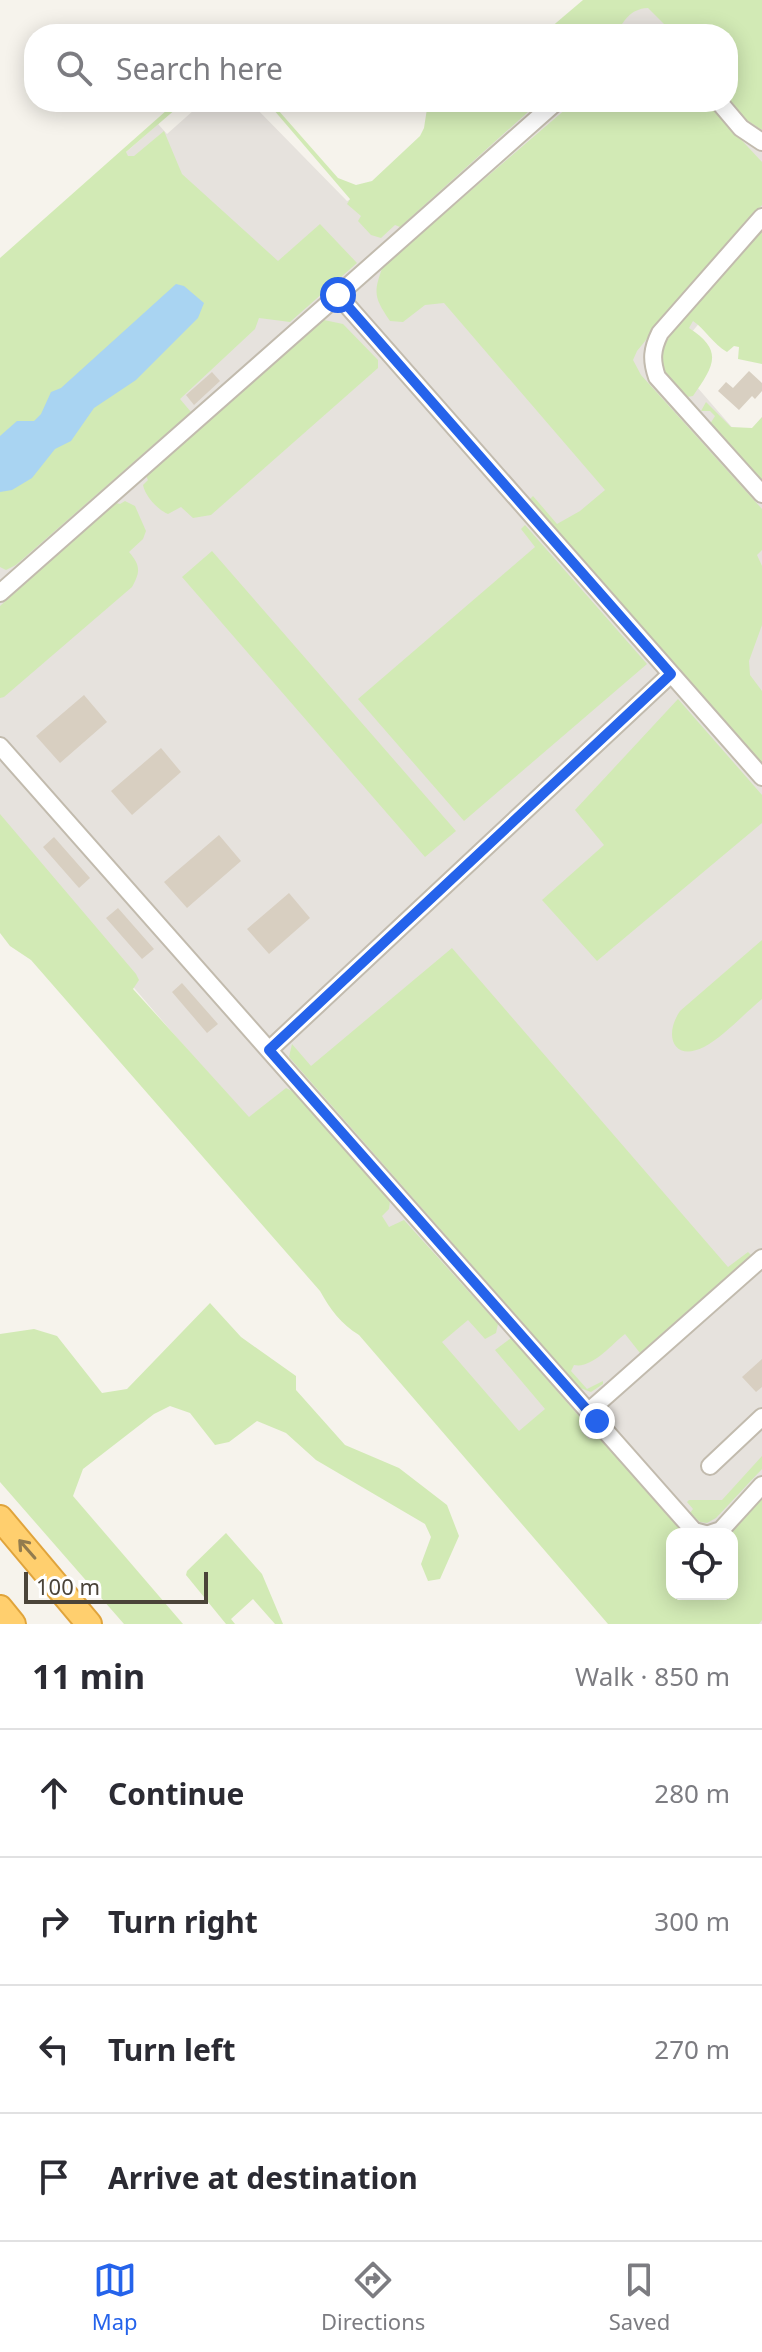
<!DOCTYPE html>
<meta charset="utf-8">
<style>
:root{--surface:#fff;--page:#f2f2f3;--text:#2b2b33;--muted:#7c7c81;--line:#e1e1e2;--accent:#2563eb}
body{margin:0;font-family:"Noto Sans",sans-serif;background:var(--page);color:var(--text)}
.controls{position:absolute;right:24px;bottom:24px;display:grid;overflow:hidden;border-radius:16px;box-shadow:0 4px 20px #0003}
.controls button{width:72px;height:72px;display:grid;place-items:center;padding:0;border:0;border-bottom:2px solid var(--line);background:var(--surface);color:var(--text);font:40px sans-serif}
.scale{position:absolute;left:24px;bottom:20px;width:184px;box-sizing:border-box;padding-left:8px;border:4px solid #4b4439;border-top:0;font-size:22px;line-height:28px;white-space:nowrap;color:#4b4439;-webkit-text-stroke:6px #fff;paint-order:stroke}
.stop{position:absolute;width:24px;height:24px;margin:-18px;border:6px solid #2563eb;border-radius:50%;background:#fff}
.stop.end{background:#2563eb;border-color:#fff;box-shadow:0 2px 8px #0008}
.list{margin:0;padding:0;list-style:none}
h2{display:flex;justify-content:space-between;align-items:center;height:104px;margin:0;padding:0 32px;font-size:34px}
h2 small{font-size:26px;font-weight:400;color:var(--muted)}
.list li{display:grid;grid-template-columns:52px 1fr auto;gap:24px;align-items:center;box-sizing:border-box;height:128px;padding:0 32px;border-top:2px solid var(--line)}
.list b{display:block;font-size:30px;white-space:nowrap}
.list em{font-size:26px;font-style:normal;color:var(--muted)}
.icon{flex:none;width:44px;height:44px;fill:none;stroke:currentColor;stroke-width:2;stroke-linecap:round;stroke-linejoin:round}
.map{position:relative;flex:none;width:762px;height:1624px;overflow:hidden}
.search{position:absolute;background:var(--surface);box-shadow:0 4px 20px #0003;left:24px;right:24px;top:24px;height:88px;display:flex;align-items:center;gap:20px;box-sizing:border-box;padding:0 28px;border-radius:32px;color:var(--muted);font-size:30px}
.sheet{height:616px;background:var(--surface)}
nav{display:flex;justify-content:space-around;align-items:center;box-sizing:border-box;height:112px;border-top:2px solid var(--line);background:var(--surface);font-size:22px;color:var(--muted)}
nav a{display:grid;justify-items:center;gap:4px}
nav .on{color:var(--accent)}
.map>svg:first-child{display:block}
.industrial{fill:#e6e2dd;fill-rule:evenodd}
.green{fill:#d2eab5}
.water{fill:#a9d4f2}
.building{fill:#d8cfc1}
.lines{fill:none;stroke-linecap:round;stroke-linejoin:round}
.minor-casing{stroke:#c2bbae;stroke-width:20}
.highway-casing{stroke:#e0a43c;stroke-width:28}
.minor{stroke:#fff;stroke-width:16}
.highway{stroke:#ffcf6e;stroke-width:24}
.oneway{stroke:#937c4e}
.route{stroke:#2563eb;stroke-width:10}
</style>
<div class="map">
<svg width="762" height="1624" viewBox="0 0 762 1624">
<rect width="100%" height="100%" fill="#f6f3ec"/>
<!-- industrial -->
<path class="industrial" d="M 600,0 L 696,0 L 762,69 L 762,248 L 671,357 L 762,462 L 762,1624 L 681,1624 L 0,832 L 0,263 L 158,124 L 167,134 L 203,102 L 250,102 L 347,201 L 376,188 L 479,102 L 728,102 L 728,34 L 560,34 ZM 672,1534 L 732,1534 L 732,1594 L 672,1594 Z"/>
<!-- green -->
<path class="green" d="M 583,0 L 762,0 L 762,130 L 745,119 L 728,99 L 728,34 L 674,34 L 648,8 C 629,9 625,21 615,34 L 543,34 Z
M 176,102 L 184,102 L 126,152 L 128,156 L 134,156 L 164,131 L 182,174 L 278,261 L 320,224 L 357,263 L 290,322 L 259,318 L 255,329 L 180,399 L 191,412 L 16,565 L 6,570 L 0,567 L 0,258 Z
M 267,102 L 271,102 L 338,178 L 356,185 L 372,181 L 420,136 L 424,128 L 428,102 L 539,102 L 400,227 L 395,225 L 381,238 L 371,235 L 358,221 L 361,216 L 347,204 L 350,199 Z
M 574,102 L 706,102 L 762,162 L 762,205 L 703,270 L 637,351 L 633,360 L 641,375 L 762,509 L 762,550 L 757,555 L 762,566 L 762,625 L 749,661 L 750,675 L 762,691 L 762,763 L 528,501 L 533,496 L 557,524 L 580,511 L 605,490 L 444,303 L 425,305 L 403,322 L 390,321 C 374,297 373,293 383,266 Z
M 762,229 L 762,364 L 738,359 L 739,347 L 734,346 L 727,352 C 713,344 706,330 693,321 L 689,328 C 725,351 713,367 693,396 L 687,397 C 679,388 663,375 660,362 C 655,339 743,251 762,229 Z
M 324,320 L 343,324 L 378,360 L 378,368 L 211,515 L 193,518 L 181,507 L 168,514 C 158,510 145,496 143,485 L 148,480 L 146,476 Z
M 706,402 L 731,427 L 752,428 L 762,417 L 762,482 L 710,424 L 715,416 L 710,411 L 701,411 Z
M 125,501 L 135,506 L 146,531 L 143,539 L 129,552 C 140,565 141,571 132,587 L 4,697 L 0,698 L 0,606 L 116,503 L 120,504 Z
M 525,525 L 647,664 L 464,821 L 358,699 L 535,547 L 521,529 Z
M 212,551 L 456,831 L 425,857 L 182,577 Z
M 678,699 L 762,795 L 762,823 L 597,961 L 542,900 L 604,845 L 575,810 Z
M 0,814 L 136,974 L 139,980 L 133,989 L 249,1117 L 286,1088 L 294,1092 L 390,1201 L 389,1209 L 382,1216 L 389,1227 L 404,1220 L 498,1324 L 496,1333 L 485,1339 L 468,1320 L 442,1342 L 519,1431 L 545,1409 L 495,1350 L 511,1338 L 584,1422 L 585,1427 L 581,1431 L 589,1439 L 598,1436 L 684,1534 L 672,1534 L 672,1594 L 732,1594 L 730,1534 L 762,1499 L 762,1620 L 759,1624 L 608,1624 L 359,1335 C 341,1324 330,1309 320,1291 L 31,960 L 10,946 L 0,933 Z
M 762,940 L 762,999 C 745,1013 723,1037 704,1047 C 674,1062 663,1036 680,1011 Z
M 452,948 L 728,1267 L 748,1252 L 751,1255 L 640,1353 L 625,1334 C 612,1344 592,1369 574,1365 L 571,1371 L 587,1389 L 603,1381 L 603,1384 L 591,1392 L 580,1388 L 289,1057 L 292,1044 L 311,1066 Z
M 210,1303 L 241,1337 L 296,1376 L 296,1390 L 345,1445 L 399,1468 L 447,1505 L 459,1536 L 440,1579 L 428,1581 L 421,1564 L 431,1537 L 425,1524 L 316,1460 L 286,1433 L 257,1421 L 229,1442 L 215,1445 L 190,1413 L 170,1406 L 154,1414 L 83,1469 L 73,1496 L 183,1624 L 124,1624 L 0,1482 L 0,1334 L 34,1329 L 57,1336 L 102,1393 L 127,1389 Z
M 762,1456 L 762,1469 L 716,1518 L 707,1523 L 700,1522 L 690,1513 L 693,1509 L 687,1502 L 689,1500 L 722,1500 Z
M 226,1533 L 262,1574 L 283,1624 L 275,1624 L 253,1599 L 231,1619 L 235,1624 L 226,1624 L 186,1575 L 187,1571 Z"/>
<!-- water -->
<path class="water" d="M 176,284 L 184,286 L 204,303 L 198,318 L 136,380 L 94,408 L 71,441 L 55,449 L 32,478 L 12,490 L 0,492 L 0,436 L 17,421 L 34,421 L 41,414 L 51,392 L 61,388 Z"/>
<!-- building -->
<path class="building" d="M 749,371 L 762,383 L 762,391 L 755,399 L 752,396 L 739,410 L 718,391 L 726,382 L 733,388 Z
M 212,372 L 220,381 L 194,405 L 186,395 Z
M 84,695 L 107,722 L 60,763 L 36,736 Z
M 161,748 L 181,772 L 132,815 L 111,791 Z
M 219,835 L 241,861 L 187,908 L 164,882 Z
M 54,837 L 90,878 L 79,888 L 43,847 Z
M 289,893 L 310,918 L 269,954 L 247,929 Z
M 118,908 L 154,949 L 142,959 L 106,918 Z
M 182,983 L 218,1024 L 207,1033 L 172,992 Z
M 762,1359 L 762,1387 L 756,1392 L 742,1377 Z"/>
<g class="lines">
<defs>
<path id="minor" d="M 556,102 L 338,295 L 762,777
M 719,102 L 741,128 L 762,142
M 762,217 L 660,333 C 652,349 651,360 657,377 L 762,494
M 0,593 L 338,295
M 0,746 L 694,1531 L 705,1534
M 269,1050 L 671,674
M 589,1411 L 762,1258
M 710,1466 L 762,1417
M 709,1534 L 721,1530 L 762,1485"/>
<path id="highway" d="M 0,1518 L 89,1624
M 0,1608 L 13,1624"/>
</defs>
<!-- minor casing -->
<use href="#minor" class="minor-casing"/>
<!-- highway casing -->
<use href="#highway" class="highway-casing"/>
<!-- minor -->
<use href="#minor" class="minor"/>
<!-- highway -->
<use href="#highway" class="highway"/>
</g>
<!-- one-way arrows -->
<defs><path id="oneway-shaft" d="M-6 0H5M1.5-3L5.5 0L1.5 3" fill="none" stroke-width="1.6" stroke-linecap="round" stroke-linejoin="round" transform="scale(2)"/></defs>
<use class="oneway" href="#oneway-shaft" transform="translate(27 1549) rotate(-131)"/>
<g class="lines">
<!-- route -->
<path class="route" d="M 338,295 L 671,674 L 269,1050 L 597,1421"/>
</g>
</svg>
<div class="controls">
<button><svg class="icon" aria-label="locate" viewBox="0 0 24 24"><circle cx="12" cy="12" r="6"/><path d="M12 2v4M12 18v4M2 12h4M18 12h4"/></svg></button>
</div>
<div class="scale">100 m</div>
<div class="stop" style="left:338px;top:295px"></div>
<div class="stop end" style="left:597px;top:1421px"></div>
<div class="search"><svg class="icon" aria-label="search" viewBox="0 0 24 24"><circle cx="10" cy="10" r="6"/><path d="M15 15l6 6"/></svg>Search here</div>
</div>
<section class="sheet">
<h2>11 min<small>Walk · 850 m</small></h2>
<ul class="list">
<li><svg class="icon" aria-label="ahead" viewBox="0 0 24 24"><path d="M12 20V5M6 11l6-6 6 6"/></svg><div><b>Continue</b></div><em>280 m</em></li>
<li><svg class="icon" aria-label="right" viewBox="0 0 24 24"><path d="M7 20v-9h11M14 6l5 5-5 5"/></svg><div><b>Turn right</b></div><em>300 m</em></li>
<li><svg class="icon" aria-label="left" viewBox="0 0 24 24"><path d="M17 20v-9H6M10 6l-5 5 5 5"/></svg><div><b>Turn left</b></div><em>270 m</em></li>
<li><svg class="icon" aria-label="arrive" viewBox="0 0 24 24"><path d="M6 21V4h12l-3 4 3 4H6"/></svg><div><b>Arrive at destination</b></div></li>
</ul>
</section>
<nav>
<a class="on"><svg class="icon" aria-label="map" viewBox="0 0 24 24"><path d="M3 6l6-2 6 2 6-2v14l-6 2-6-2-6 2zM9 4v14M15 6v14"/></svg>Map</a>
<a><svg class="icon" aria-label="directions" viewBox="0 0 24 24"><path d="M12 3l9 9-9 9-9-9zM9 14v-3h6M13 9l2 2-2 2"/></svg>Directions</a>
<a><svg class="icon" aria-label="saved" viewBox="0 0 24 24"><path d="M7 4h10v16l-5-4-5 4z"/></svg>Saved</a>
</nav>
